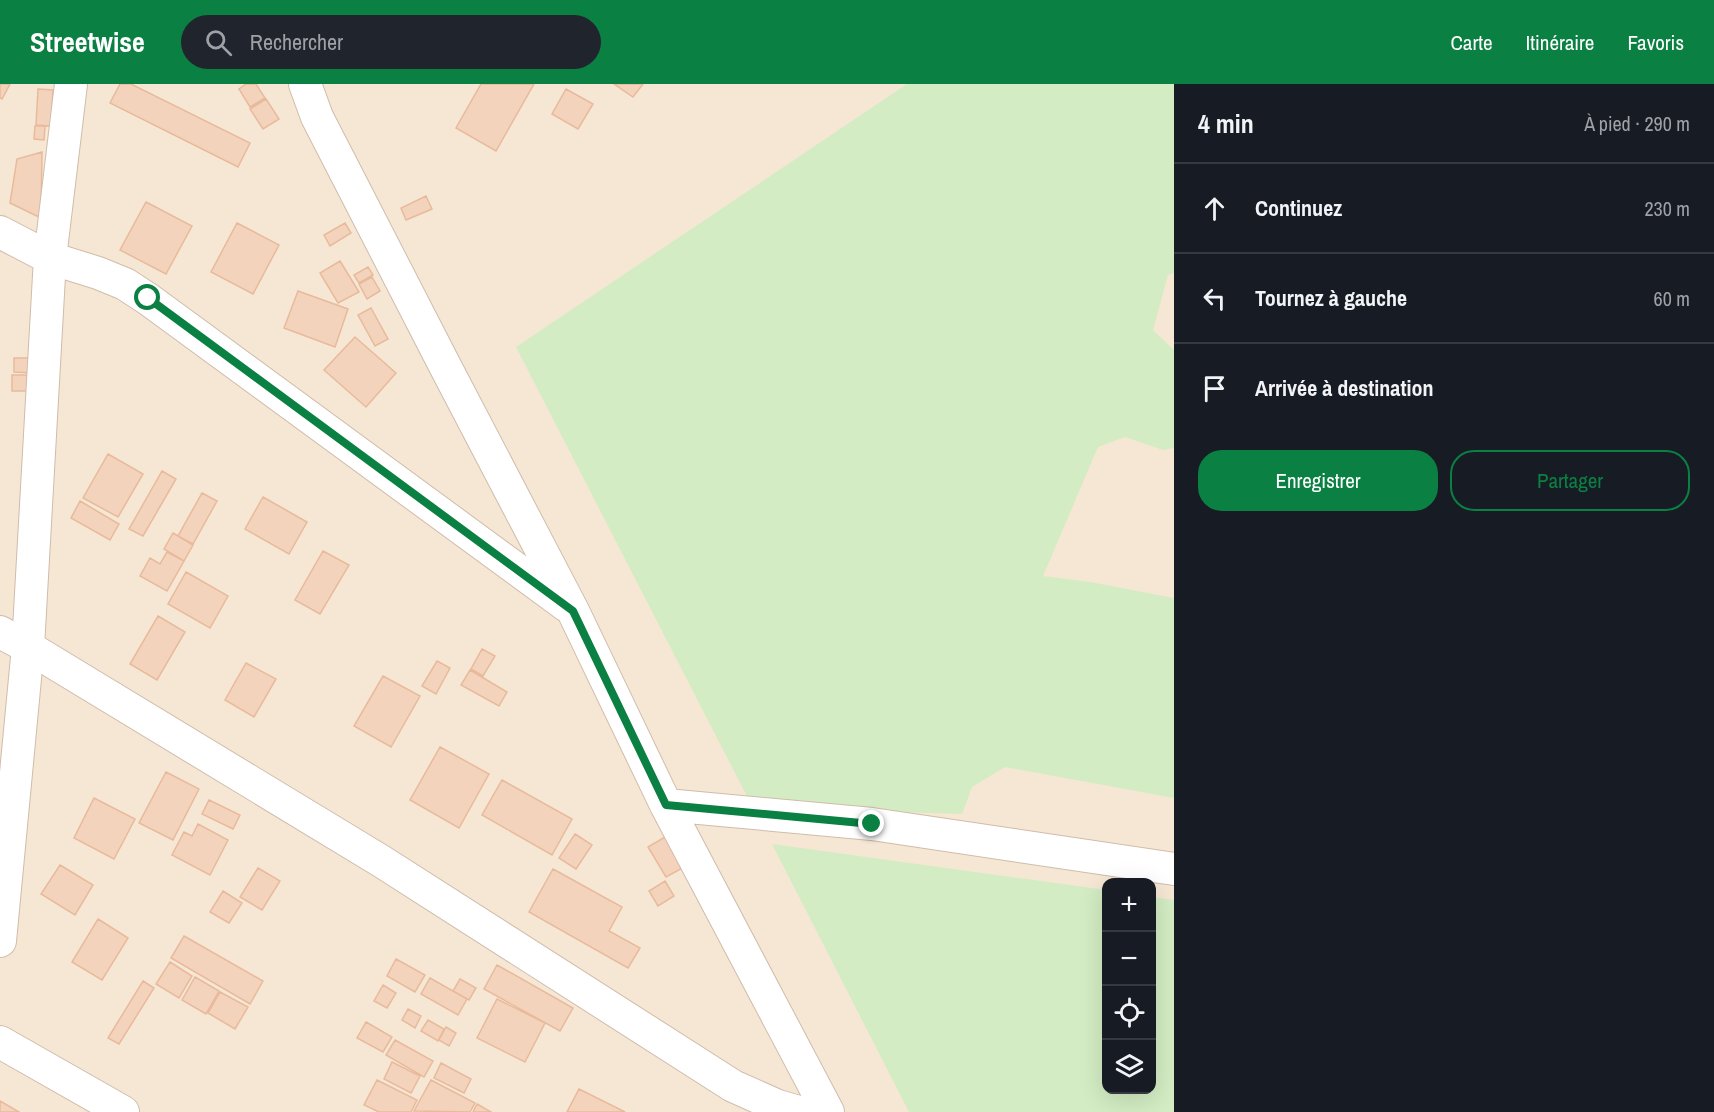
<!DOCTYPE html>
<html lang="fr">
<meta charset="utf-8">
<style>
:root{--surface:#171b24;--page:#20242c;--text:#f1f3f6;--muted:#9ea1a6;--line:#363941;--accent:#0b8043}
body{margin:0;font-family:"Archivo Narrow",sans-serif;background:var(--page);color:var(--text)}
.controls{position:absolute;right:18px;bottom:18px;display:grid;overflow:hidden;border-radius:12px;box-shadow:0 6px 24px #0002}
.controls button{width:54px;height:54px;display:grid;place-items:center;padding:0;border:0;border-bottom:2px solid var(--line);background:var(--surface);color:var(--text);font:30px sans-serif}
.stop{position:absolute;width:18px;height:18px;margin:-14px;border:4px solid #0b8043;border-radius:50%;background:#fff}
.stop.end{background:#0b8043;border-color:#fff;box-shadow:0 2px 6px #0008}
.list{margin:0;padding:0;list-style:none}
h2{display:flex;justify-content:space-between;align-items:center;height:78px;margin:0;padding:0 24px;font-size:26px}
h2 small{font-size:20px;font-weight:400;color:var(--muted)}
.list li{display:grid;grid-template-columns:39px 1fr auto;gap:18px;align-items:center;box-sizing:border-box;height:90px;padding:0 24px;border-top:2px solid var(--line)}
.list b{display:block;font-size:22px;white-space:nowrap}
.list em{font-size:20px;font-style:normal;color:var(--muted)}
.actions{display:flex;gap:12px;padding:18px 24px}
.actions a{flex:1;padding:14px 0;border:2px solid var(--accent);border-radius:24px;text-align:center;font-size:21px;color:var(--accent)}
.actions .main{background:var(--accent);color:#fff}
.icon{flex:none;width:33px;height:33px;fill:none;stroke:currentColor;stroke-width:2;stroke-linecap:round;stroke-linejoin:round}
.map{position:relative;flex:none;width:1174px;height:1028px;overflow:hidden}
header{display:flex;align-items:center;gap:36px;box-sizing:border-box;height:84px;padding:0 30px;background:var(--accent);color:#fff}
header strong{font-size:28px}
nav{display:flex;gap:33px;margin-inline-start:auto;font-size:21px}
.search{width:420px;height:54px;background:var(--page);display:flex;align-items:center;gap:15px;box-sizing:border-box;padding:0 21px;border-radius:33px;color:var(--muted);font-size:22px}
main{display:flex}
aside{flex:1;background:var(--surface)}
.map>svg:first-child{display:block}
.residential{fill:#f5e7d4;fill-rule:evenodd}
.green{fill:#d3ecc3}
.building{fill:#f4d3bc;stroke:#e8ba9b;stroke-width:1.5}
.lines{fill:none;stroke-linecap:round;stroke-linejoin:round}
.minor-casing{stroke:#d0bcab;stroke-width:34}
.minor{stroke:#fff;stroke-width:32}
.route{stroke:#0b8043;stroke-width:8}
</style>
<header>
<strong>Streetwise</strong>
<div class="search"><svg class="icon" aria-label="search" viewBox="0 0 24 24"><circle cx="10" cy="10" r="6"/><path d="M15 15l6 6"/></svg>Rechercher</div>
<nav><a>Carte</a><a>Itinéraire</a><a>Favoris</a></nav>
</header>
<main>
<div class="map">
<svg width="1174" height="1028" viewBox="0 0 1174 1028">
<rect width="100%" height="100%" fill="#fdf5e6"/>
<!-- residential -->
<path class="residential" d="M 0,0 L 1174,0 L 1174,1028 L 0,1028 ZM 1106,798 L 1152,798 L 1152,1006 L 1106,1006 Z"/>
<!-- green -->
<path class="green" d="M 907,0 L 1174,0 L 1174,189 L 1168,191 L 1153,246 L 1174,266 L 1174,364 L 1163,366 L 1125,353 L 1098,363 L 1043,492 L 1090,498 L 1174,514 L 1174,714 L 1005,683 L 972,703 L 962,730 L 753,724 L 516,263 Z
M 772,760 L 1106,806 L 1106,1006 L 1152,1006 L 1152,813 L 1174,816 L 1174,1028 L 909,1028 Z"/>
<!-- building -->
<path class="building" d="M 0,0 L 10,0 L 2,15 L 0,14 Z
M 120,0 L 131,0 L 250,59 L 238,83 L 110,19 Z
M 246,0 L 256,0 L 265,14 L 250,23 L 239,5 Z
M 481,0 L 534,0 L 496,67 L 456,44 Z
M 614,0 L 643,0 L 633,13 Z
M 38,5 L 53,6 L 51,42 L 36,41 Z
M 566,5 L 593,20 L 578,45 L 552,30 Z
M 266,15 L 279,35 L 263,45 L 250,25 Z
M 35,42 L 45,42 L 44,56 L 34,55 Z
M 42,68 L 41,134 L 10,119 L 17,75 Z
M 426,112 L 432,125 L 406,136 L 401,124 Z
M 146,118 L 192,142 L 166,190 L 120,166 Z
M 237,139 L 279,161 L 253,210 L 211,188 Z
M 345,139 L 351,149 L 330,162 L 324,151 Z
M 340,177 L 359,208 L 338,219 L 320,189 Z
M 368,183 L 373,191 L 359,199 L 354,191 Z
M 372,193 L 380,207 L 367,215 L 359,200 Z
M 298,207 L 348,225 L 335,263 L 284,244 Z
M 371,224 L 388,255 L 375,262 L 358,231 Z
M 355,253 L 396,289 L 366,323 L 324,286 Z
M 14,274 L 32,274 L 32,289 L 14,288 Z
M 12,291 L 31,291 L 31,307 L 12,307 Z
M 108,370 L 143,390 L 118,433 L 83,414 Z
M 162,387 L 176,395 L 143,452 L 129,445 Z
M 202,409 L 217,417 L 193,460 L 178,452 Z
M 263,413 L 307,438 L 289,470 L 245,445 Z
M 80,417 L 119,440 L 110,456 L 71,434 Z
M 173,449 L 193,461 L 184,477 L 164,465 Z
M 323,467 L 349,481 L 320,530 L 295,516 Z
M 167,468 L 184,477 L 167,507 L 140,492 L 150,474 L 160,480 Z
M 186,488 L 228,512 L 210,544 L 168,520 Z
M 158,532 L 185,548 L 157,596 L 130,580 Z
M 482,565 L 495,572 L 483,592 L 471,585 Z
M 437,577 L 450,584 L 436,610 L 422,602 Z
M 246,579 L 276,595 L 254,633 L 225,616 Z
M 470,586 L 507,608 L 499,622 L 461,601 Z
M 383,592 L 420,612 L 391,663 L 354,642 Z
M 440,663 L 489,690 L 459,744 L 410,716 Z
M 166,688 L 199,705 L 173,756 L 139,739 Z
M 502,696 L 572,735 L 552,771 L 482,731 Z
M 94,714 L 135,735 L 114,775 L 74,754 Z
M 209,716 L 240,731 L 233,745 L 202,730 Z
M 198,740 L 228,756 L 210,791 L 172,771 L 184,748 L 192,752 Z
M 575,750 L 592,761 L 576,785 L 559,774 Z
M 670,750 L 688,781 L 666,793 L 648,763 Z
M 60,781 L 93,801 L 75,831 L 41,810 Z
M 258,784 L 280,797 L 262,826 L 240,813 Z
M 553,785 L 622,823 L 609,847 L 640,864 L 628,884 L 529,828 Z
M 665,797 L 674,812 L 658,822 L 649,807 Z
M 223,807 L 242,819 L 229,839 L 210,828 Z
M 98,835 L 128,854 L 102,896 L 72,878 Z
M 184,852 L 263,897 L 250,920 L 171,874 Z
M 396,875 L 425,891 L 415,908 L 387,892 Z
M 170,878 L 192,892 L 179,914 L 156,900 Z
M 497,881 L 573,924 L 560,947 L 484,905 Z
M 195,893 L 219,907 L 206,930 L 182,916 Z
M 430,894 L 467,915 L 458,931 L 421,910 Z
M 460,895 L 476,904 L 469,916 L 453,907 Z
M 143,897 L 154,904 L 119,960 L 108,954 Z
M 383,901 L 396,909 L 387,924 L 374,917 Z
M 220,908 L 248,923 L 235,945 L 208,929 Z
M 497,915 L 545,939 L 525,978 L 477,954 Z
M 408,925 L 421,932 L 415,944 L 402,936 Z
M 428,936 L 444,945 L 438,957 L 421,947 Z
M 366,938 L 392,953 L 383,968 L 357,954 Z
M 446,943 L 456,949 L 449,962 L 439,956 Z
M 395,956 L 433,977 L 424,993 L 386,971 Z
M 392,978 L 420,992 L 411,1009 L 384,995 Z
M 441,979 L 471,995 L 464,1009 L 434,994 Z
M 377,996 L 417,1016 L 411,1028 L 379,1028 L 364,1021 Z
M 431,996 L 475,1019 L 470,1028 L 414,1027 Z
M 579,1005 L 625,1028 L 567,1028 Z
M 0,1017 L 19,1028 L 0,1028 Z
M 477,1020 L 491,1028 L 473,1028 Z"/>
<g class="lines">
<defs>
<path id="minor" d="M 305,0 L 317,33 L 444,280 L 573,527 L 666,721 L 828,1028
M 0,148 L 50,174 L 98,189 L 125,200 L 148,215 L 567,522
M 0,548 L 28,563 L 381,777 L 733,1002 L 778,1022 L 799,1028
M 666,721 L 872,740 L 1174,785
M 0,857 L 28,563 L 50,174 L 71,0
M 0,958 L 123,1028"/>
</defs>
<!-- minor casing -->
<use href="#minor" class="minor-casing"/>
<!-- minor -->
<use href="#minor" class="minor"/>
</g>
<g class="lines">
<!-- route -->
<path class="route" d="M 148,214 L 573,527 L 666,721 L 872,740"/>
</g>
</svg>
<div class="controls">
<button>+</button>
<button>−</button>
<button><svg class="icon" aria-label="locate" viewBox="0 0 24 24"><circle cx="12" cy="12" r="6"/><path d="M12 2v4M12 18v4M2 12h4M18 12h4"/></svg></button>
<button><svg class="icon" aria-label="layers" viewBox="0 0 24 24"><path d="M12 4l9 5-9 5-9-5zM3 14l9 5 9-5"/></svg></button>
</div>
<div class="stop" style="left:148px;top:214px"></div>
<div class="stop end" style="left:872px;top:740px"></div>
</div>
<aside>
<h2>4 min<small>À pied · 290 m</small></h2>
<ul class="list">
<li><svg class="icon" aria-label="ahead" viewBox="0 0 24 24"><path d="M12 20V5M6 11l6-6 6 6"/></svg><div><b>Continuez</b></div><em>230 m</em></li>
<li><svg class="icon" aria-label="left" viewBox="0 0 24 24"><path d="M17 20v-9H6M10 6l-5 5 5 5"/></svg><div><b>Tournez à gauche</b></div><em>60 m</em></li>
<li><svg class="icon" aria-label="arrive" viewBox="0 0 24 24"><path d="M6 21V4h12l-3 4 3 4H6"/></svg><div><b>Arrivée à destination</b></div></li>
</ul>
<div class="actions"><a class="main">Enregistrer</a><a>Partager</a></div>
</aside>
</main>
